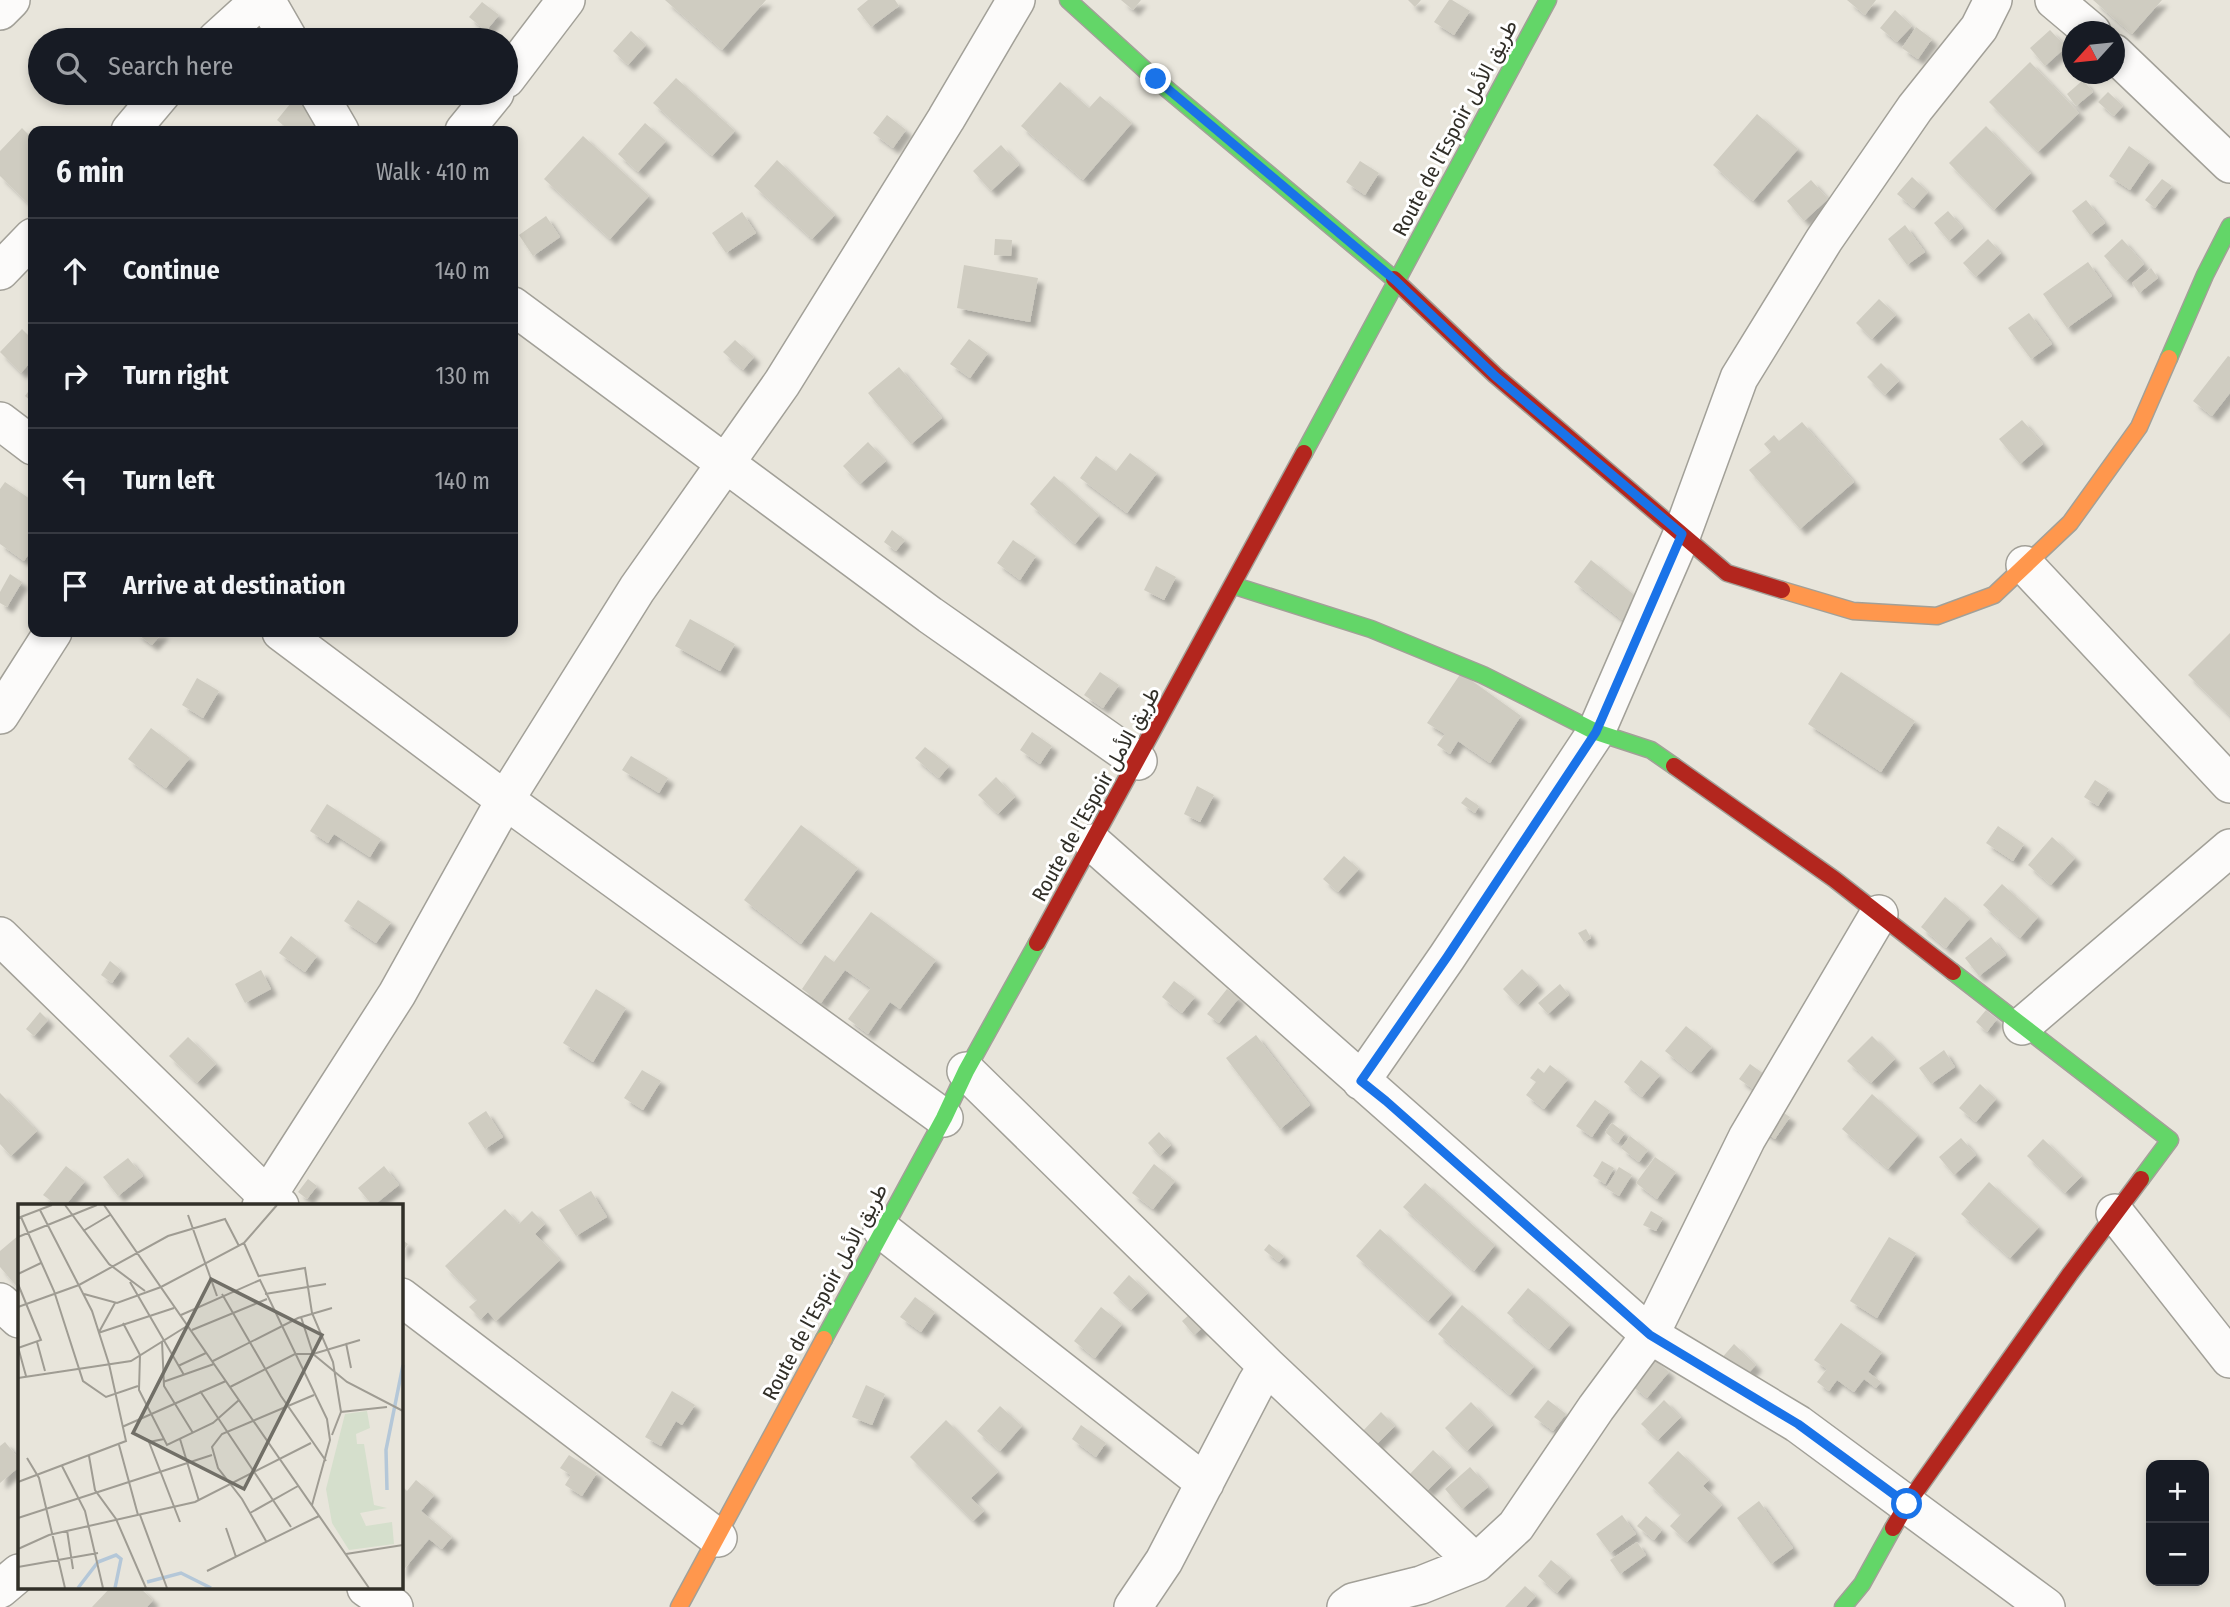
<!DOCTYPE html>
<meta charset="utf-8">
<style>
:root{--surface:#171b24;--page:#242831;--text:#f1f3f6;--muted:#9ea1a6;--line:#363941}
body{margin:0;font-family:"Fira Sans Condensed",Vazirmatn,sans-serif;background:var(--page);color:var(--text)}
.controls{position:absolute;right:21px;bottom:21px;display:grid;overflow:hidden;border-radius:14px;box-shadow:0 4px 10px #0003}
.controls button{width:63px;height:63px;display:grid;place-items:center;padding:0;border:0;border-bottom:2px solid var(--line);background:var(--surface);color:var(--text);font:35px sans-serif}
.compass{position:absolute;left:2062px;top:21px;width:63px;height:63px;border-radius:50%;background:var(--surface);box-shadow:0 4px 10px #0003;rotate:243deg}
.stop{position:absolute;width:21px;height:21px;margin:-16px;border:5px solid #1a73e8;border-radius:50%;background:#fff}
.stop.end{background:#1a73e8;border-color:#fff;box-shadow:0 2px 7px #0008}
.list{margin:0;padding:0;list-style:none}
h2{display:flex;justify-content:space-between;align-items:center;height:91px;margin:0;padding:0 28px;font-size:30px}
h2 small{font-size:23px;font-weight:400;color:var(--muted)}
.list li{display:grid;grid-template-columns:46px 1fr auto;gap:21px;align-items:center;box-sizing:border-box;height:105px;padding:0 28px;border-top:2px solid var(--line)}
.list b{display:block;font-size:26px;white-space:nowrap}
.list em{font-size:23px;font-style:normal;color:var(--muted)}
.icon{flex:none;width:38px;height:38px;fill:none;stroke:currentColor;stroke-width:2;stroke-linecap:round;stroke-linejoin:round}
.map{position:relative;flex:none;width:2230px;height:1607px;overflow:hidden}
.search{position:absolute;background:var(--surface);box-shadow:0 4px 10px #0003;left:28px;top:28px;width:490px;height:77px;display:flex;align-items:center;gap:18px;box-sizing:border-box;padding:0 24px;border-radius:38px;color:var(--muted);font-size:26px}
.panel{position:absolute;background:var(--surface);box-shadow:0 4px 10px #0003;left:28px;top:126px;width:490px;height:511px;border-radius:14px}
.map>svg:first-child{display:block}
.building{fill:#cfccc1;filter:url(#shadow)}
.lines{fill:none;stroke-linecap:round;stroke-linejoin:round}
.street-casing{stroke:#a2a098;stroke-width:40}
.fast-casing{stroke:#a2a098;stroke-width:19}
.slow-casing{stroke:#a2a098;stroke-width:19}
.jam-casing{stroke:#a2a098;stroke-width:19}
.street{stroke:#fcfbfa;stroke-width:37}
.fast{stroke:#63d668;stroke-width:16}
.slow{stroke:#ff974d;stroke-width:16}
.jam{stroke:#b3261e;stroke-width:16}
.route{stroke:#1a73e8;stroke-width:9}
.labels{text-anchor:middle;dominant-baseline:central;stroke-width:6;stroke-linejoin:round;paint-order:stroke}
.street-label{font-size:21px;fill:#312f28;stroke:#fff}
.inset-river{fill:none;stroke:#b4c7d8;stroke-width:3.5}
.inset-road{fill:none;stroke:#9f9c93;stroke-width:2}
.view{fill:#716f67;fill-opacity:0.15;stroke:#716f67;stroke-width:3.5}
.inset-edge{fill:none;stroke:#312f28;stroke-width:3.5}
</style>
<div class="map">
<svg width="2230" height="1607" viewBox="0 0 2230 1607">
<defs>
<filter id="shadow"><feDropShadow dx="6" dy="6" stdDeviation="2" flood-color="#0004"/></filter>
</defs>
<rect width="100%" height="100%" fill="#e8e5db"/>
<!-- building -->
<path class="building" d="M 665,0 L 766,0 L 722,50 Z
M 868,0 L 895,0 L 899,6 L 871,27 L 857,9 Z
M 1121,0 L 1141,0 L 1133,10 Z
M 1408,0 L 1421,0 L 1415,7 Z
M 1449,0 L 1452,0 L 1470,11 L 1454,35 L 1434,22 Z
M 1847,0 L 1876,0 L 1865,15 Z
M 2093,0 L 2162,0 L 2132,34 Z
M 482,2 L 499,15 L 486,31 L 469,17 Z
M 1895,10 L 1912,26 L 1897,42 L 1880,28 Z
M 1916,27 L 1932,39 L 1918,59 L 1902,48 Z
M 2050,30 L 2066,47 L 2045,66 L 2030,48 Z
M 631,31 L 646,45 L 628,65 L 613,51 Z
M 2030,62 L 2079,113 L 2038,152 L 1989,102 Z
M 676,78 L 735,131 L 712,156 L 653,103 Z
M 2083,80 L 2093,92 L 2076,106 L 2067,94 Z
M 1060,82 L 1089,108 L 1100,96 L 1132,123 L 1083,180 L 1021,126 Z
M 2108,92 L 2123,106 L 2114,116 L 2098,102 Z
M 299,93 L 326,113 L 311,131 L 290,131 L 277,120 Z
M 1757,114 L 1798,149 L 1753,201 L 1713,165 Z
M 887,115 L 906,130 L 893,148 L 873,133 Z
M 645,123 L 666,141 L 638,172 L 618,154 Z
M 1986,126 L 2031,173 L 1994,210 L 1949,163 Z
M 22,128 L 33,139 L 32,207 L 0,176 L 0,151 Z
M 583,136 L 649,196 L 610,239 L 544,179 Z
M 1001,145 L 1019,165 L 991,191 L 973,171 Z
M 2129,146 L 2150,161 L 2130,190 L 2109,176 Z
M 777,160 L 835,215 L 812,239 L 754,186 Z
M 1360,161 L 1379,173 L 1365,195 L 1346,182 Z
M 1912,177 L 1928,192 L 1914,208 L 1897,194 Z
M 2162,179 L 2172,186 L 2155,208 L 2145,200 Z
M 1811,180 L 1828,199 L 1804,221 L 1787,201 Z
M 2086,200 L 2105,223 L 2090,235 L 2072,211 Z
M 1948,211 L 1963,228 L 1949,241 L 1934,223 Z
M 742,212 L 756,233 L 726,253 L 712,233 Z
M 546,216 L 560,237 L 533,256 L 519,235 Z
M 1905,225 L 1925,252 L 1907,265 L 1888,239 Z
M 995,239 L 1012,240 L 1011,256 L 994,255 Z
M 1988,239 L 2001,253 L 1976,277 L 1963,263 Z
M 2122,239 L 2144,264 L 2126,281 L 2104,256 Z
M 2088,262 L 2112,296 L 2067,328 L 2043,294 Z
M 964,265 L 1038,278 L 1030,322 L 957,308 Z
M 2151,268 L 2158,278 L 2139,293 L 2132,283 Z
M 1879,299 L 1896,315 L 1872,339 L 1856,323 Z
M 2029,313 L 2052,344 L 2031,359 L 2008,328 Z
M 22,329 L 33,340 L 33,359 L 21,373 L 0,352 Z
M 969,339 L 988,353 L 970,378 L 950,364 Z
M 735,340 L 754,357 L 743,370 L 723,352 Z
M 2228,356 L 2230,357 L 2230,393 L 2212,416 L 2193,401 Z
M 1881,363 L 1899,381 L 1885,395 L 1867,377 Z
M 899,367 L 942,418 L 911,444 L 868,393 Z
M 33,385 L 33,403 L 25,396 Z
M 2022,420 L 2043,444 L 2020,464 L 1999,439 Z
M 1802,422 L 1854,482 L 1800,529 L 1749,470 L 1771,452 L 1764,444 L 1774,435 L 1779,441 Z
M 868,442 L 886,461 L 860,484 L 843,466 Z
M 1130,453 L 1157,473 L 1127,513 L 1080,478 L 1096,456 L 1116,471 Z
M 1054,476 L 1099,515 L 1075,544 L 1030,504 Z
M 5,482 L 33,501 L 33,548 L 24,561 L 0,544 L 0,489 Z
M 892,530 L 905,540 L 896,551 L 884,542 Z
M 1013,540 L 1036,556 L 1020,580 L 997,563 Z
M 1591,560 L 1639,599 L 1622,620 L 1574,582 Z
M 1156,566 L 1176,577 L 1164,600 L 1144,590 Z
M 10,574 L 22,582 L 7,607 L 0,603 L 0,592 Z
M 690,619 L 735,644 L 720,671 L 675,646 Z
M 135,632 L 163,632 L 152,645 Z
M 2230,633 L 2230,716 L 2188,675 Z
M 1100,672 L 1119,685 L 1103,708 L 1084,695 Z
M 1841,672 L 1915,721 L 1881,772 L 1808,724 Z
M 1461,673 L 1521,716 L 1490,763 L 1458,741 L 1450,754 L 1437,745 L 1445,734 L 1427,723 Z
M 197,678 L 219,691 L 203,718 L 182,705 Z
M 151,728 L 190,758 L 166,788 L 128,759 Z
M 1032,732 L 1052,746 L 1040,764 L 1020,750 Z
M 925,747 L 949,766 L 939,778 L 915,758 Z
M 631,756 L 668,778 L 659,793 L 622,770 Z
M 996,777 L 1015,797 L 998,814 L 978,795 Z
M 2095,780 L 2109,789 L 2098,806 L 2084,797 Z
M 1197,786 L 1214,795 L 1200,822 L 1184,814 Z
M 1466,797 L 1479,806 L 1475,813 L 1461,803 Z
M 327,804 L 381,839 L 370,857 L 334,834 L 328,843 L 310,831 Z
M 801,825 L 858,868 L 801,944 L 744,900 Z
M 1998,826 L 2024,844 L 2013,861 L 1986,843 Z
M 2052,837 L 2075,858 L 2051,885 L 2028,865 Z
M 1344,856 L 1359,869 L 1338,892 L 1323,879 Z
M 2002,884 L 2038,917 L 2020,938 L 1983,905 Z
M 1945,897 L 1970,918 L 1946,948 L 1921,927 Z
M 358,900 L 391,922 L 376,943 L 344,921 Z
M 871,912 L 936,960 L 900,1009 L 890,1002 L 868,1034 L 848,1019 L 871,988 L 845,970 L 821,1003 L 802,989 L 825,955 L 834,962 Z
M 1586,929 L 1591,938 L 1584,942 L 1578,933 Z
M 291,936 L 317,956 L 305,972 L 279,953 Z
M 1991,937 L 2006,955 L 1979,976 L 1965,958 Z
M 110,961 L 121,970 L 112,983 L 101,975 Z
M 1522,969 L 1538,985 L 1518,1005 L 1503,989 Z
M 261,970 L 271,989 L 245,1003 L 235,984 Z
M 1174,981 L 1195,997 L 1182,1013 L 1162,997 Z
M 1560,984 L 1569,995 L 1548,1014 L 1538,1003 Z
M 596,989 L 626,1008 L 593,1062 L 563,1043 Z
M 1227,989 L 1239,998 L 1219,1023 L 1207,1014 Z
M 1986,1010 L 1997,1019 L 1987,1032 L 1976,1022 Z
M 40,1012 L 48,1020 L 34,1036 L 26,1029 Z
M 1686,1026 L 1712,1047 L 1691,1072 L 1665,1051 Z
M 1256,1035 L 1310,1105 L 1280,1129 L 1226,1058 Z
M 1872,1036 L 1895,1059 L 1871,1083 L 1847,1061 Z
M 188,1037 L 216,1064 L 197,1083 L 169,1056 Z
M 1944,1050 L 1955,1067 L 1931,1084 L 1919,1068 Z
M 1641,1060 L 1660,1075 L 1642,1097 L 1624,1082 Z
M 1750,1064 L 1764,1074 L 1753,1089 L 1739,1079 Z
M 1550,1065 L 1568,1079 L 1544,1109 L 1526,1095 L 1536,1082 L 1530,1078 L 1538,1068 L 1544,1073 Z
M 642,1070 L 661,1081 L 643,1110 L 624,1098 Z
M 1980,1084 L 1996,1099 L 1976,1122 L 1959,1108 Z
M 0,1093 L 37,1131 L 11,1156 L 0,1144 Z
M 1872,1094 L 1918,1135 L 1888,1169 L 1842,1129 Z
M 1595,1100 L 1610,1111 L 1592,1137 L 1576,1126 Z
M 1771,1105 L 1790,1117 L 1775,1139 L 1758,1128 Z
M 486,1111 L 503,1137 L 485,1149 L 468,1123 Z
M 1612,1123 L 1625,1133 L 1618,1143 L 1605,1132 Z
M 1159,1132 L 1171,1145 L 1160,1156 L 1148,1143 Z
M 1630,1136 L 1648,1150 L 1639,1162 L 1621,1148 Z
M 1961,1138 L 1976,1155 L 1954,1175 L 1939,1157 Z
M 2043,1139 L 2082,1176 L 2065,1193 L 2027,1156 Z
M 1655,1157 L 1676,1172 L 1657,1199 L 1636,1183 Z
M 128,1158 L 143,1176 L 118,1196 L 103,1177 Z
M 1602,1161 L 1614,1168 L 1605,1184 L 1593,1176 Z
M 1154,1164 L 1175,1181 L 1153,1209 L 1132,1193 Z
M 66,1166 L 85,1181 L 65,1206 L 58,1206 L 43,1195 Z
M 384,1166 L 399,1185 L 373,1206 L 358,1188 Z
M 1619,1167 L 1632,1175 L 1619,1196 L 1606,1188 Z
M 308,1179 L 317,1186 L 307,1199 L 298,1192 Z
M 1989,1182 L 2039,1227 L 2010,1258 L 1961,1214 Z
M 1425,1183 L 1495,1245 L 1474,1271 L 1403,1207 Z
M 591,1191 L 607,1217 L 576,1236 L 559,1210 Z
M 505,1209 L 519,1224 L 532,1211 L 545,1224 L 535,1234 L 560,1260 L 496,1321 L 488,1312 L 481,1319 L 469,1307 L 477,1300 L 445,1266 Z
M 1651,1211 L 1663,1218 L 1656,1231 L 1643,1225 Z
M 1380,1229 L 1452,1294 L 1428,1321 L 1356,1256 Z
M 19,1235 L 19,1289 L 0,1267 L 0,1251 Z
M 1889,1237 L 1916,1253 L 1877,1318 L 1850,1301 Z
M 401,1239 L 408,1244 L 401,1254 Z
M 1269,1244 L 1284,1256 L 1279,1262 L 1264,1250 Z
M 1129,1275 L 1148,1293 L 1131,1310 L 1113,1293 Z
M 1528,1288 L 1570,1324 L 1549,1349 L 1507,1313 Z
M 915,1297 L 935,1312 L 921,1332 L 900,1317 Z
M 1462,1305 L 1534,1366 L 1510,1395 L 1438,1334 Z
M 1101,1307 L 1122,1324 L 1095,1358 L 1074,1341 Z
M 1196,1309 L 1208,1323 L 1194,1335 L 1182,1321 Z
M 1841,1323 L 1882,1352 L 1868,1372 L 1881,1382 L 1876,1388 L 1864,1379 L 1854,1392 L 1837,1380 L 1829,1391 L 1817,1382 L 1827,1369 L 1814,1360 Z
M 1734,1344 L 1756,1365 L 1742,1380 L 1720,1360 Z
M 1654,1359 L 1669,1372 L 1647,1398 L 1631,1385 Z
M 866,1385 L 885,1394 L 872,1425 L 852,1417 Z
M 672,1391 L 695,1405 L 682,1425 L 676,1421 L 661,1446 L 645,1437 Z
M 1548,1400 L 1566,1414 L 1553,1431 L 1534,1417 Z
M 1664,1400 L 1681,1417 L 1658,1440 L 1641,1424 Z
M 1471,1402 L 1493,1425 L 1467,1451 L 1445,1428 Z
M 1000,1406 L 1022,1426 L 1000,1451 L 977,1431 Z
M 1381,1412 L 1395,1426 L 1373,1448 L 1360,1434 Z
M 946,1420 L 998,1472 L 971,1498 L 984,1511 L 973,1521 L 910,1457 Z
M 1081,1425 L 1106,1443 L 1096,1457 L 1072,1439 Z
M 5,1442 L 19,1459 L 19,1467 L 0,1483 L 0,1446 Z
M 1433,1450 L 1451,1467 L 1427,1491 L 1409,1475 Z
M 1678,1451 L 1709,1480 L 1703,1486 L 1722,1505 L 1687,1542 L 1670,1526 L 1681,1514 L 1648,1483 Z
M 569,1455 L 597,1473 L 582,1496 L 565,1485 L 571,1475 L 560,1468 Z
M 1470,1467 L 1488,1487 L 1462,1509 L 1445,1489 Z
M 416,1480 L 434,1495 L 421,1511 L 452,1537 L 442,1549 L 429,1539 L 401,1573 L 401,1485 L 407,1491 Z
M 1759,1501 L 1793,1548 L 1771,1564 L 1737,1518 Z
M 1622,1515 L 1636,1534 L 1610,1553 L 1596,1534 Z
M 1646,1516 L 1662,1530 L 1654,1540 L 1637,1526 Z
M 1637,1542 L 1646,1555 L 1620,1574 L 1610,1560 Z
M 1551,1560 L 1571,1577 L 1557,1593 L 1538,1576 Z
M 1525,1586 L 1536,1596 L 1526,1607 L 1505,1607 Z
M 110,1588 L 140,1588 L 153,1600 L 147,1607 L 92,1607 Z"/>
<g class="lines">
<defs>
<path id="street" d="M 266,0 L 289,40
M 2054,0 L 2092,32
M 0,11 L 11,0
M 216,40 L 260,0
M 2114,53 L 2230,164
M 506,79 L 566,0
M 318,93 L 340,131
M 130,131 L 162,93
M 464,131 L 495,93
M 0,271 L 33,237
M 513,306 L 930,615 L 1138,761
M 0,421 L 33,446
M 2025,565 L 2230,784
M 281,632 L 505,800 L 944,1118
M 0,715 L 53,632
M 1093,843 L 1650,1335 L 1798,1424 L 2046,1607
M 0,936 L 268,1197 L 280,1206
M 2022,1026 L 2230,848
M 966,1071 L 1267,1366 L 1476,1563
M 1361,1081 L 1447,957 L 1596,732 L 1682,534 L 1739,378 L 1824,240 L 1915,108 L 1979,28 L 1993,0
M 261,1206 L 397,994 L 505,800 L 637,589 L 782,383 L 946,119 L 1016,0
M 2115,1213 L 2230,1359
M 882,1230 L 1205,1483
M 401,1297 L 718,1538
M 0,1302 L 19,1319
M 366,1588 L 394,1607
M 0,1589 L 19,1573
M 1133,1607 L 1164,1561 L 1256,1384 L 1267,1366
M 1346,1607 L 1353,1602 L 1421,1585 L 1476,1563 L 1516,1526 L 1596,1408 L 1650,1335 L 1747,1138 L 1879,914"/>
<path id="fast" d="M 1068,0 L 1155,79 L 1394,279
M 2169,358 L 2205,275 L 2230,226
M 1304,453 L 1548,0
M 1235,586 L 1371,629 L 1483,675 L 1596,732 L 1651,750 L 1674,766
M 1953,972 L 2170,1140 L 2141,1179
M 824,1339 L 944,1118 L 966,1071 L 1037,943
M 1843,1607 L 1862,1584 L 1893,1528"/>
<path id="slow" d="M 1782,590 L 1853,611 L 1937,616 L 1994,595 L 2070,523 L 2139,427 L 2169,358
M 679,1607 L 824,1339"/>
<path id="jam" d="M 1394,279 L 1495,375 L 1727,573 L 1782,590
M 1674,766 L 1834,879 L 1953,972
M 1037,943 L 1304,453
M 1893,1528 L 1907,1504 L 2070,1274 L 2141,1179"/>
</defs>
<!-- street casing -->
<use href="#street" class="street-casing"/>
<!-- fast casing -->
<use href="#fast" class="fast-casing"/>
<!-- slow casing -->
<use href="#slow" class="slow-casing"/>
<!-- jam casing -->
<use href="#jam" class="jam-casing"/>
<!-- street -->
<use href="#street" class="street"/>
<!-- fast -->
<use href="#fast" class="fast"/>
<!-- slow -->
<use href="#slow" class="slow"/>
<!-- jam -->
<use href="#jam" class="jam"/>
</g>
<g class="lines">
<!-- route -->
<path class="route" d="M 1156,79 L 1396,281 L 1495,376 L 1682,534 L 1596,732 L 1447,957 L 1361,1081 L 1386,1101 L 1650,1335 L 1798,1424 L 1907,1504"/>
</g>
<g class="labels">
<!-- street labels -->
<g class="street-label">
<text transform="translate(1455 128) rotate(-62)">Route de l’Espoir طريق الأمل</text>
<text transform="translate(1096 794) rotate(-61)">Route de l’Espoir طريق الأمل</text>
<text transform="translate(825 1292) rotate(-62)">Route de l’Espoir طريق الأمل</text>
</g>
</g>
<!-- overview -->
<g transform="translate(18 1204)">
<rect width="385" height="385" fill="#e8e5db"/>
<path d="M 349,207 L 352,224 L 338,230 L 339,240 L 346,240 L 356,301 L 369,304 L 342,309 L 348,322 L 374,318 L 376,340 L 331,346 L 314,319 L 308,285 L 327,210 Z" fill="#d5dfcc"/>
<path class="inset-river" d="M 369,286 L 368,246 L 385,161M 129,378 L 163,369 L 193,384M 60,384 L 80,358 L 98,351 L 103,355 L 97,384"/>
<path class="inset-road" d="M 47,1 L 91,60 L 127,87M 86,1 L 351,384M 170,11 L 199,92M 3,13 L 36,87 L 65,177 L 88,193 L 120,182M 0,14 L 34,1M 65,27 L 92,11M 0,33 L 79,1M 226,39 L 241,73M 0,70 L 23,59M 241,72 L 287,64 L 294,109 L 315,158 L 323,208M 112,78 L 166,171M 0,80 L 23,136 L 0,144M 66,90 L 99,99 L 143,83 L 226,39 L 259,1M 204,90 L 263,192 L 308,257M 247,90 L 308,80M 0,103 L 61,81 L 150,32 L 207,15 L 221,42M 163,111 L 242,76 L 309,215 L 312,236 L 294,301M 283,113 L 295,150 L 342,136M 105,119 L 122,151 L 121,186 L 149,241 L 195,219 L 221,196M 174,126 L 249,95M 81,128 L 97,99M 80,129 L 156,104M 144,137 L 146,182 L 175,229M 19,138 L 27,167M 328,139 L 333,164M 0,143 L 8,172M 195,157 L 280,114 L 314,104M 160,162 L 188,149M 0,174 L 113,157 L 169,122M 145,178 L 196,160M 212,183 L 277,150 L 295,150 L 329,178 L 385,207M 182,187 L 273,323M 104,223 L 208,177M 314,231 L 323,208 L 369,203M 146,235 L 131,238 L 162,318M 162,235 L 181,297M 101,241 L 120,311M 71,252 L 77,286 L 98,315 L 128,384M 9,254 L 21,274 L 47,384M 44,262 L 67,307 L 85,384M 0,278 L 108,237 L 91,160 L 74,107 L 22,6M 232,309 L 280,282M 122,311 L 149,384M 0,314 L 194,251M 208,324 L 218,353M 49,326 L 55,365M 248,337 L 224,295 L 200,264 L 194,243 L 204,230 L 296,191M 0,345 L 31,331 L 177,298 L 293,239M 328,350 L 385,341M 0,363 L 80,349M 189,367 L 301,312"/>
<path class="view" d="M 193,75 L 304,131 L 226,285 L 115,229 Z"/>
<rect width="385" height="385" class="inset-edge"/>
</g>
</svg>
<div class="controls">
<button>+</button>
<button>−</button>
</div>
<svg class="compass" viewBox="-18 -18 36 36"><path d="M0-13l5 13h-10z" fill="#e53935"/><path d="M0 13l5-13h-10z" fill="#9ea1a6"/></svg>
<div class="stop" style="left:1907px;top:1504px"></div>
<div class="stop end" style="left:1156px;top:79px"></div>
<div class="search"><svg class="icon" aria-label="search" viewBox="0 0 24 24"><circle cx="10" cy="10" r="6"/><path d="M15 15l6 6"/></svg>Search here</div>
<section class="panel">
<h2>6 min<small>Walk · 410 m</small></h2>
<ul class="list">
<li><svg class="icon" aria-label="ahead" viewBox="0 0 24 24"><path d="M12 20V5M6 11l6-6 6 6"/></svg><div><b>Continue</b></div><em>140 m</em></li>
<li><svg class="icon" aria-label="right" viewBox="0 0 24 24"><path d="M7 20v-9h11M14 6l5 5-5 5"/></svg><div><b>Turn right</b></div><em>130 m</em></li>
<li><svg class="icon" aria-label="left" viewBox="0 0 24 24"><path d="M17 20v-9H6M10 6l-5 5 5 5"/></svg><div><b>Turn left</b></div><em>140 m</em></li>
<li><svg class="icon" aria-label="arrive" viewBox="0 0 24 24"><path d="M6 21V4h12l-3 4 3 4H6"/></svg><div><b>Arrive at destination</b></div></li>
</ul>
</section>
</div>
